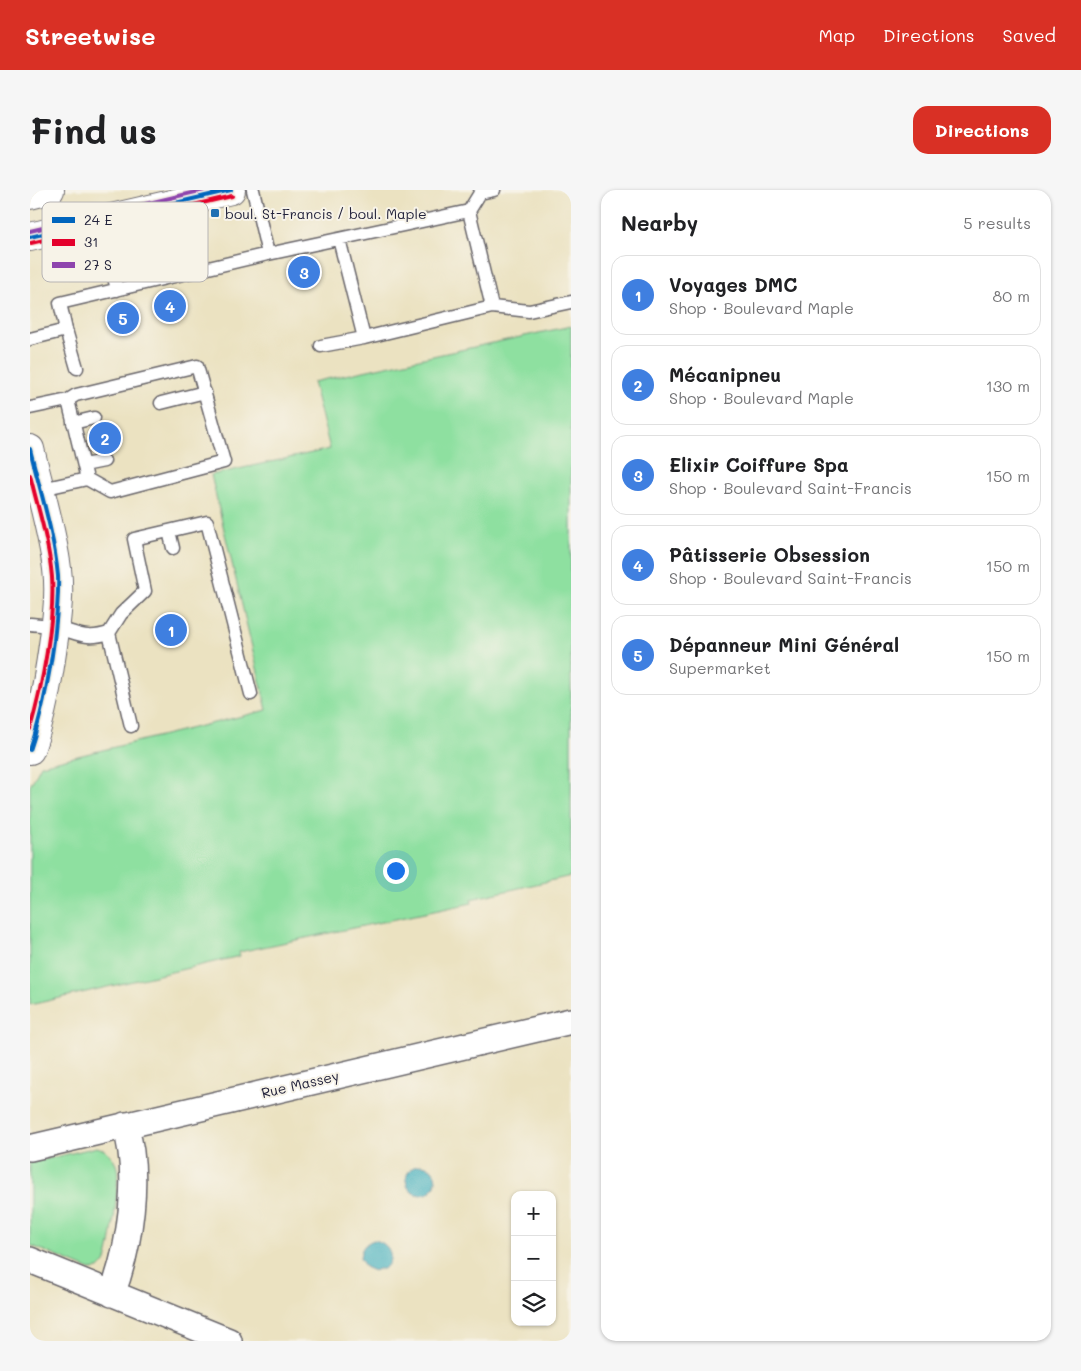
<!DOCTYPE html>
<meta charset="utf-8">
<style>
:root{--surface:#fff;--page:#f6f6f6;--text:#202124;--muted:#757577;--line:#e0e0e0;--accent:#d93025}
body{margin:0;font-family:Mali,sans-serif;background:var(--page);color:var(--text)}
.controls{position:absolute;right:15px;bottom:15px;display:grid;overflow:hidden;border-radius:10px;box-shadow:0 1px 4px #0004}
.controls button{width:45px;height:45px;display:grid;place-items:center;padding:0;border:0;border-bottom:1px solid var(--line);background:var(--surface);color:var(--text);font:25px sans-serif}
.you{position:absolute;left:365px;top:680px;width:18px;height:18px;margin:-12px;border:4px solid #fff;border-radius:50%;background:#1a73e8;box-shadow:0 0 0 8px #1a73e833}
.badge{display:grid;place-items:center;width:32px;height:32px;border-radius:50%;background:var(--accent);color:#fff;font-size:16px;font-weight:700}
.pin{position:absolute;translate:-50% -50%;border:2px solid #fff;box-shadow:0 1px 5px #0006}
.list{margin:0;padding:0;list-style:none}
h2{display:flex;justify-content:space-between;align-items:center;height:65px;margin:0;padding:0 20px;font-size:21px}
h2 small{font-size:16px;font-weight:400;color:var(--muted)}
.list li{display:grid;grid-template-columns:32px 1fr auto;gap:15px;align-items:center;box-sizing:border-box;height:80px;margin:0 10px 10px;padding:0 10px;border:1px solid var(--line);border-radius:15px}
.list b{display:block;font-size:19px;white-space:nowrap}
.list p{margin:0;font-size:16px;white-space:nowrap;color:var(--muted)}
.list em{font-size:16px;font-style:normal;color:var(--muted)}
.icon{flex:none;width:28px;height:28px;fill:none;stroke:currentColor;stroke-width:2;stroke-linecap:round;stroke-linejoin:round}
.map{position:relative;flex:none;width:541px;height:1151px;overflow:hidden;border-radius:15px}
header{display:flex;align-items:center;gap:30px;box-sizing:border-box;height:70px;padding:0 25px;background:var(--accent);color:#fff}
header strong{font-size:24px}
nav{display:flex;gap:28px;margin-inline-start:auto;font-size:18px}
.intro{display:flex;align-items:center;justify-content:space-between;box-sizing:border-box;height:120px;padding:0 30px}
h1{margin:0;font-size:35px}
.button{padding:12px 22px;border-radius:15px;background:var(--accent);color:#fff;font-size:18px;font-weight:700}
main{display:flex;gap:30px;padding:0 30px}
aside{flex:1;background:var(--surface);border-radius:15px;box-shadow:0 1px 4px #0004}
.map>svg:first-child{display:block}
.green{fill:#8ee0a0;stroke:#58816e}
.water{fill:#40afbd;stroke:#31687c}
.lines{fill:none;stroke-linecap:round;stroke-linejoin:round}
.lane-casing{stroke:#68656a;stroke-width:15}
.street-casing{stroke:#68656a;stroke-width:28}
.secondary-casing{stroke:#68656a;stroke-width:30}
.lane{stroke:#fff;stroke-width:12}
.street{stroke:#fff;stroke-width:25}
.secondary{stroke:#fff;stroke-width:28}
.bus-1-casing{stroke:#f7f3e8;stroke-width:8}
.bus-2-casing{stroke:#f7f3e8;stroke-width:8}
.bus-3-casing{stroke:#f7f3e8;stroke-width:8}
.bus-1{stroke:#0065bd;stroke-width:4}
.bus-2{stroke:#e4002b;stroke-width:4}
.bus-3{stroke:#8e44ad;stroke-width:4}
.poi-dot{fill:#1f6fb2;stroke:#f7f3e8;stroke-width:2}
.labels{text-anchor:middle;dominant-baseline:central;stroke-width:4;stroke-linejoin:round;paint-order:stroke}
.poi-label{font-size:14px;fill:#22223b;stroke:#f7f3e8;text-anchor:start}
.street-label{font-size:14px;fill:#22223b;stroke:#f7f3e8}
.key{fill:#f7f3e8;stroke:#b7b4b4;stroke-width:1}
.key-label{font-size:14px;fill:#22223b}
</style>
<header>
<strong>Streetwise</strong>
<nav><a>Map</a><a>Directions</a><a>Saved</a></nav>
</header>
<div class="intro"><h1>Find us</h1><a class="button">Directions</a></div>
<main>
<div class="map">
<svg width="541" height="1151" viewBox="0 0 541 1151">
<rect width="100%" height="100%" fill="#f7f3e8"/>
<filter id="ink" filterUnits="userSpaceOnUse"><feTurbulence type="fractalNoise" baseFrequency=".02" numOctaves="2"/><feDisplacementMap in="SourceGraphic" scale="10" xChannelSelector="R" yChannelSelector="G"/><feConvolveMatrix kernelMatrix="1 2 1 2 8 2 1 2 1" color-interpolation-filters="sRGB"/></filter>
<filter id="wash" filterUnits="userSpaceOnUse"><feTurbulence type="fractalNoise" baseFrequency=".0096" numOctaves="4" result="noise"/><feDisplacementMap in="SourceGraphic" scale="20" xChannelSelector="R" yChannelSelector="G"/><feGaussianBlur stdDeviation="1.12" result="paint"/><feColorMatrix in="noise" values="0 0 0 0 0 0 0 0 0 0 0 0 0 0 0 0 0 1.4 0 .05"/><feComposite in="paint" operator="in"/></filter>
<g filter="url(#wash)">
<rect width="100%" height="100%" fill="#ebe2c1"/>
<!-- green -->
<path class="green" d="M 541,136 L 541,686 L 441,709 L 442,713 L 209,762 L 210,766 L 0,815 L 0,596 L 11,575 L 237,520 L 181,285 L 300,259 L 283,192 Z
M 67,957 C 77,960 84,967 87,978 C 90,988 81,1059 76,1070 C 75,1073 72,1076 69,1079 L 60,1080 L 0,1055 L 0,973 Z"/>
<!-- water -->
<path class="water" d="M376 990a15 15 0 1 1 30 0a15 15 0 1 1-30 0Z
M 344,1050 C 360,1053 366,1068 354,1079 L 348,1079 L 344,1081 L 335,1077 L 330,1068 C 331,1058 335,1053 344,1050 Z"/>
</g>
<g filter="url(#ink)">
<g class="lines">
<defs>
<path id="lane" d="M 71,31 L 87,100
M 309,49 L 334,148 L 462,117 L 439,21
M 238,64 L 439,21 L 450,3 L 464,0
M 462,117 L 499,121 L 541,112
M 36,140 L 47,178
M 0,149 L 36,140 L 30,113 L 238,64 L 223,0
M 291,156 L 334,148
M 38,210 L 46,205 L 167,176 L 194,272 L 80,302 L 57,289
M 131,213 L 175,202
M 0,218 L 38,210 L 57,289 L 7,300
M 43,233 L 64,228
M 54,275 L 74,271
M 139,341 L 143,358
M 0,434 C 8,435 16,435 24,437 C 47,442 54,451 79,443 L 91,424 L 115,401 L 104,349 L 177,332 L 221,504
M 79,443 L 101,536"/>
<path id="street" d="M 0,958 L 541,831
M 0,1070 L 199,1151
M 82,1104 C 100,1057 111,984 95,935"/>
<path id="secondary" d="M 0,5 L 20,0
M 0,47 L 201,0
M 0,259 C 9,298 22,339 27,379 C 30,402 27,425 24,448 C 19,486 13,523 0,560"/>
</defs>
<!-- lane casing -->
<use href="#lane" class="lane-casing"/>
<!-- street casing -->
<use href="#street" class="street-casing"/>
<!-- secondary casing -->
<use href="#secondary" class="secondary-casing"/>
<!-- lane -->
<use href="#lane" class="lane"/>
<!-- street -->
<use href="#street" class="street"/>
<!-- secondary -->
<use href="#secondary" class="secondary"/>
<defs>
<path id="bus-1" d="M 0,47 L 201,0
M 0,259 C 10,301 24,343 28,386 C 29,408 26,430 24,451 C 19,488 12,525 0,560"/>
<path id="bus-2" d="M 1,53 L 202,6
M 0,285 C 8,319 19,352 22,387 C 25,431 12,497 0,539"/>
<path id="bus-3" d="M 0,41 L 174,0"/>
</defs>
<!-- bus-1 casing -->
<use href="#bus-1" class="bus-1-casing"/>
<!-- bus-2 casing -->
<use href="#bus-2" class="bus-2-casing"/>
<!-- bus-3 casing -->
<use href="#bus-3" class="bus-3-casing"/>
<!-- bus-1 -->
<use href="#bus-1" class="bus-1"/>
<!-- bus-2 -->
<use href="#bus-2" class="bus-2"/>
<!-- bus-3 -->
<use href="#bus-3" class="bus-3"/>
</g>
</g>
<!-- markers -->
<rect class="poi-dot" x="180" y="18" width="10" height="10" rx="2.5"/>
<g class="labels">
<!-- poi labels -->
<g class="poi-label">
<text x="195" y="23">boul. St-Francis / boul. Maple</text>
</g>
<!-- street labels -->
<g class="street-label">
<text transform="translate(270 894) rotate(-13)">Rue Massey</text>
</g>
</g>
<!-- legend -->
<rect x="12" y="12" width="166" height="80" rx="8" class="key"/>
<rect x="22" y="27" width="23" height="6" fill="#0065bd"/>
<rect x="22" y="49" width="23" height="7" fill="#e4002b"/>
<rect x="22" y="72" width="23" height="6" fill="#8e44ad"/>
<g class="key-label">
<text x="54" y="35">24 E</text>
<text x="54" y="57">31</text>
<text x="54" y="80">27 S</text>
</g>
</svg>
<div class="controls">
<button>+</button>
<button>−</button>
<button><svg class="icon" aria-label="layers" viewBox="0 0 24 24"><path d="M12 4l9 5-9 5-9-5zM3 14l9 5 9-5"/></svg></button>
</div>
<div class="you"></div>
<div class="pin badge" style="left:141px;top:440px;background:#3f7fe0">1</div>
<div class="pin badge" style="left:75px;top:248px;background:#3f7fe0">2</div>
<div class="pin badge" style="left:274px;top:82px;background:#3f7fe0">3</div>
<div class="pin badge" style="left:140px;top:116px;background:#3f7fe0">4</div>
<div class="pin badge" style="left:93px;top:128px;background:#3f7fe0">5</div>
</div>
<aside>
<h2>Nearby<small>5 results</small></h2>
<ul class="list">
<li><span class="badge" style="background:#3f7fe0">1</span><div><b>Voyages DMC</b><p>Shop · Boulevard Maple</p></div><em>80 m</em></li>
<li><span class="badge" style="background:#3f7fe0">2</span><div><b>Mécanipneu</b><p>Shop · Boulevard Maple</p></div><em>130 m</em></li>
<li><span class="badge" style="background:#3f7fe0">3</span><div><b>Elixir Coiffure Spa</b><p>Shop · Boulevard Saint-Francis</p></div><em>150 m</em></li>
<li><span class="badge" style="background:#3f7fe0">4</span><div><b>Pâtisserie Obsession</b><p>Shop · Boulevard Saint-Francis</p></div><em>150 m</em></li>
<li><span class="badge" style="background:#3f7fe0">5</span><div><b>Dépanneur Mini Général</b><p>Supermarket</p></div><em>150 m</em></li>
</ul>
</aside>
</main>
